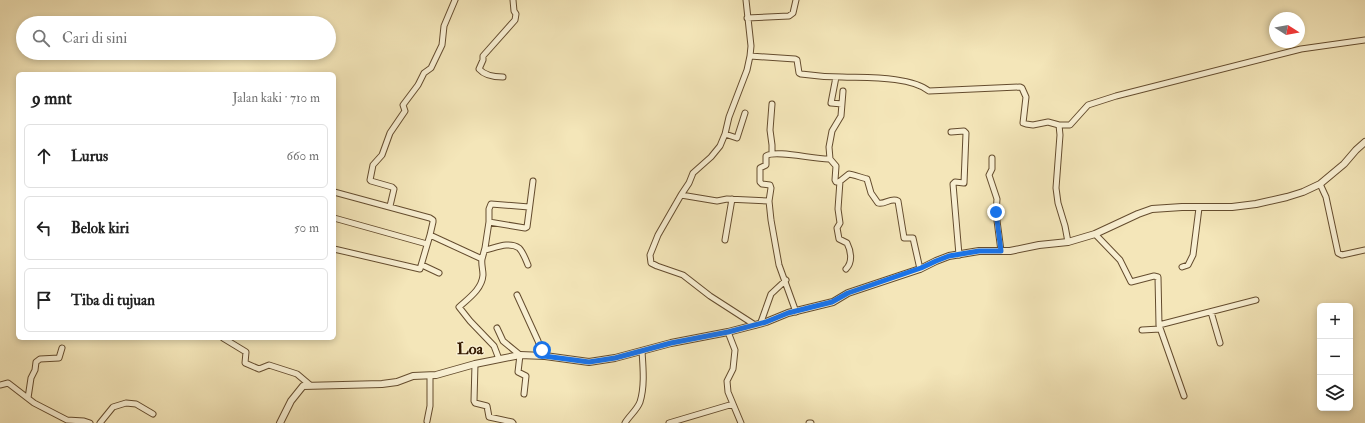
<!DOCTYPE html>
<html lang="id">
<meta charset="utf-8">
<style>
:root{--surface:#fff;--page:#f2f2f2;--text:#222;--muted:#767676;--line:#e0e0e0}
body{margin:0;font-family:"IM FELL Double Pica",serif;background:var(--page);color:var(--text)}
.controls{position:absolute;right:12px;bottom:12px;display:grid;overflow:hidden;border-radius:6px;box-shadow:0 2px 6px #0003}
.controls button{width:36px;height:36px;display:grid;place-items:center;padding:0;border:0;border-bottom:1px solid var(--line);background:var(--surface);color:var(--text);font:20px sans-serif}
.compass{position:absolute;left:1269px;top:12px;width:36px;height:36px;border-radius:50%;background:var(--surface);box-shadow:0 2px 6px #0003;rotate:101deg}
.stop{position:absolute;width:12px;height:12px;margin:-9px;border:3px solid #1a73e8;border-radius:50%;background:#fff}
.stop.end{background:#1a73e8;border-color:#fff;box-shadow:0 1px 4px #0008}
.list{margin:0;padding:0;list-style:none}
h2{display:flex;justify-content:space-between;align-items:center;height:52px;margin:0;padding:0 16px;font-size:17px}
h2 small{font-size:13px;font-weight:400;color:var(--muted)}
.list li{display:grid;grid-template-columns:26px 1fr auto;gap:12px;align-items:center;box-sizing:border-box;height:64px;margin:0 8px 8px;padding:0 8px;border:1px solid var(--line);border-radius:6px}
.list b{display:block;font-size:15px;white-space:nowrap}
.list em{font-size:13px;font-style:normal;color:var(--muted)}
.icon{flex:none;width:22px;height:22px;fill:none;stroke:currentColor;stroke-width:2;stroke-linecap:round;stroke-linejoin:round}
.map{position:relative;flex:none;width:1365px;height:423px;overflow:hidden}
.search{position:absolute;background:var(--surface);box-shadow:0 2px 6px #0003;left:16px;top:16px;width:320px;height:44px;display:flex;align-items:center;gap:10px;box-sizing:border-box;padding:0 14px;border-radius:22px;color:var(--muted);font-size:15px}
.panel{position:absolute;background:var(--surface);box-shadow:0 2px 6px #0003;left:16px;top:72px;width:320px;height:268px;border-radius:6px}
.map>svg:first-child{display:block}
.lines{fill:none;stroke-linecap:round;stroke-linejoin:round}
.minor-casing{stroke:#644c2e;stroke-width:7}
.tertiary-casing{stroke:#644c2e;stroke-width:8}
.minor{stroke:#f8efd2;stroke-width:5}
.tertiary{stroke:#f8efd2;stroke-width:6}
.route{stroke:#1a73e8;stroke-width:5}
.labels{text-anchor:middle;dominant-baseline:central;stroke-width:3;stroke-linejoin:round;paint-order:stroke}
.quarter-label{font-size:16px;font-weight:bold;fill:#341900;stroke:#f8efd2}
</style>
<div class="map">
<svg width="1365" height="423" viewBox="0 0 1365 423">
<rect width="100%" height="100%" fill="#f4e6b9"/>
<filter id="stains"><feTurbulence type="fractalNoise" baseFrequency=".005" numOctaves="4"/><feColorMatrix values="0 0 0 0 .2 0 0 0 0 .09 0 0 0 0 .02 0 0 0 .5 -.17"/></filter>
<radialGradient id="worn" r=".72"><stop offset=".6" stop-color="#630" stop-opacity="0"/><stop offset="1" stop-color="#630" stop-opacity=".3"/></radialGradient>
<g class="lines">
<defs>
<path id="minor" d="M 746,0 L 751,46 L 750,56 L 747,70 L 729,117 L 725,134 L 720,146 L 711,157 L 693,173 L 689,183 L 681,195 L 658,235 L 650,255 L 651,263 L 657,266 L 683,275 L 710,296 L 755,325
M 747,18 L 789,16 L 793,13 L 796,0
M 750,56 L 795,59 L 797,60 L 799,73 L 801,74 C 815,76 828,77 842,77 C 866,78 910,76 929,91 L 1020,87 L 1022,88 L 1026,97 L 1023,123 L 1026,124 L 1033,125 L 1048,122 L 1059,125 L 1070,125 L 1088,105 L 1116,96 L 1301,49 L 1365,40
M 503,77 C 494,77 485,76 479,69 L 483,60 L 483,56 L 515,20 L 516,14 L 514,11 L 513,0
M 836,77 L 831,103 L 842,104
M 843,91 L 841,116 L 832,131 L 829,147 L 830,159 L 836,166 L 835,180 L 836,182 L 839,182 L 849,174 C 851,174 863,178 867,179 L 871,193 L 878,203 C 885,205 891,197 898,201 L 904,238 L 913,238 L 920,269
M 772,104 L 770,130 L 772,145 L 772,154
M 1059,125 L 1060,135 L 1056,188 L 1058,203 L 1065,226 L 1068,242
M 951,132 L 964,131 L 966,133 L 964,183 L 955,182 L 953,184 L 959,255
M 725,134 L 737,138 L 745,113
M 992,158 L 992,169 L 989,175 L 997,199 L 996,213 L 1001,251
M 840,181 L 838,209 L 840,223 L 837,228 L 839,239 L 847,243 C 851,251 853,262 846,269
M 1320,184 L 1326,197 L 1338,253 L 1342,255 L 1365,250
M 334,192 L 430,218 L 433,220 L 433,222 L 430,235
M 681,195 L 717,201 L 727,199 L 769,201
M 390,206 L 394,189 L 392,187 L 371,181 L 370,180 L 373,165 L 382,155 L 390,133 L 405,111 L 403,105 L 418,85 L 424,73 L 431,68 L 442,45 L 444,26 L 455,0
M 334,218 L 427,244
M 489,222 L 489,209 L 491,204 L 529,207
M 1095,234 L 1120,260 L 1131,282 L 1154,276 L 1158,277 L 1159,325 L 1184,396
M 725,240 L 732,199
M 334,249 L 420,269 L 430,235 L 482,259 C 481,264 483,269 483,275 C 482,289 469,298 459,307 L 470,321 L 494,346 L 499,359
M 485,250 C 495,248 509,241 519,248 C 523,252 526,260 528,265
M 482,259 L 485,248 L 489,222 L 525,228 L 527,227 L 533,181
M 422,265 L 439,273
M 1182,267 L 1188,265 L 1193,255 L 1199,208
M 517,295 L 538,341 L 543,356 L 545,356
M 796,312 L 779,265 L 771,220 L 769,201 L 771,188 L 770,185 L 762,184 L 760,182 L 760,168 L 766,165 L 766,156 C 775,149 816,160 830,159
M 1211,312 L 1220,343
M 761,322 L 771,294 L 786,280
M 1159,325 L 1256,300
M 497,328 L 503,341 L 520,355 L 518,372 L 526,376 L 524,394
M 1142,330 L 1160,329
M 728,332 L 735,350 L 733,369 L 727,381 L 728,392 L 741,423
M 223,338 L 246,352 L 245,363 L 259,369 L 269,365 L 297,374 L 310,385
M 475,364 L 474,401 L 475,403 L 487,406 L 489,417 L 512,422 L 513,423
M 0,385 L 8,383 L 34,403 L 67,420 L 84,421 L 90,423
M 28,398 L 31,378 L 35,370 L 36,362 L 40,359 L 59,358 L 62,348
M 427,421 L 430,406 L 430,376
M 100,423 L 113,407 L 126,403 L 136,404 L 153,414
M 625,423 C 629,416 637,410 640,402 C 645,386 643,367 642,351
M 669,423 L 733,404
M 809,423 L 811,423"/>
<path id="tertiary" d="M 280,423 L 291,401 L 303,386 L 382,384 L 397,382 L 413,376 L 436,375 L 475,364 L 520,355 L 545,356 L 589,362 L 615,358 L 671,343 L 728,332 L 766,322 L 788,313 L 833,302 L 848,293 L 920,269 L 936,261 L 949,256 L 979,251 L 1010,251 L 1039,245 L 1068,242 L 1095,234 L 1138,214 L 1152,209 L 1182,207 L 1232,207 L 1256,204 L 1287,197 L 1303,192 L 1320,184 L 1344,164 L 1356,150 L 1365,142"/>
</defs>
<!-- minor casing -->
<use href="#minor" class="minor-casing"/>
<!-- tertiary casing -->
<use href="#tertiary" class="tertiary-casing"/>
<!-- minor -->
<use href="#minor" class="minor"/>
<!-- tertiary -->
<use href="#tertiary" class="tertiary"/>
</g>
<g class="lines">
<!-- route -->
<path class="route" d="M 542,350 L 543,356 L 544,356 L 589,362 L 615,358 L 671,343 L 728,332 L 766,322 L 788,313 L 832,302 L 848,293 L 921,268 L 936,261 L 949,256 L 979,251 L 1001,251 L 996,212"/>
</g>
<g class="labels">
<!-- quarter labels -->
<g class="quarter-label">
<text x="470" y="349">Loa</text>
</g>
</g>
<rect width="100%" height="100%" filter="url(#stains)"/>
<rect width="100%" height="100%" fill="url(#worn)"/>
</svg>
<div class="controls">
<button>+</button>
<button>−</button>
<button><svg class="icon" aria-label="layers" viewBox="0 0 24 24"><path d="M12 4l9 5-9 5-9-5zM3 14l9 5 9-5"/></svg></button>
</div>
<svg class="compass" viewBox="-18 -18 36 36"><path d="M0-13l5 13h-10z" fill="#e53935"/><path d="M0 13l5-13h-10z" fill="#767676"/></svg>
<div class="stop" style="left:542px;top:350px"></div>
<div class="stop end" style="left:996px;top:212px"></div>
<div class="search"><svg class="icon" aria-label="search" viewBox="0 0 24 24"><circle cx="10" cy="10" r="6"/><path d="M15 15l6 6"/></svg>Cari di sini</div>
<section class="panel">
<h2>9 mnt<small>Jalan kaki · 710 m</small></h2>
<ul class="list">
<li><svg class="icon" aria-label="ahead" viewBox="0 0 24 24"><path d="M12 20V5M6 11l6-6 6 6"/></svg><div><b>Lurus</b></div><em>660 m</em></li>
<li><svg class="icon" aria-label="left" viewBox="0 0 24 24"><path d="M17 20v-9H6M10 6l-5 5 5 5"/></svg><div><b>Belok kiri</b></div><em>50 m</em></li>
<li><svg class="icon" aria-label="arrive" viewBox="0 0 24 24"><path d="M6 21V4h12l-3 4 3 4H6"/></svg><div><b>Tiba di tujuan</b></div></li>
</ul>
</section>
</div>
